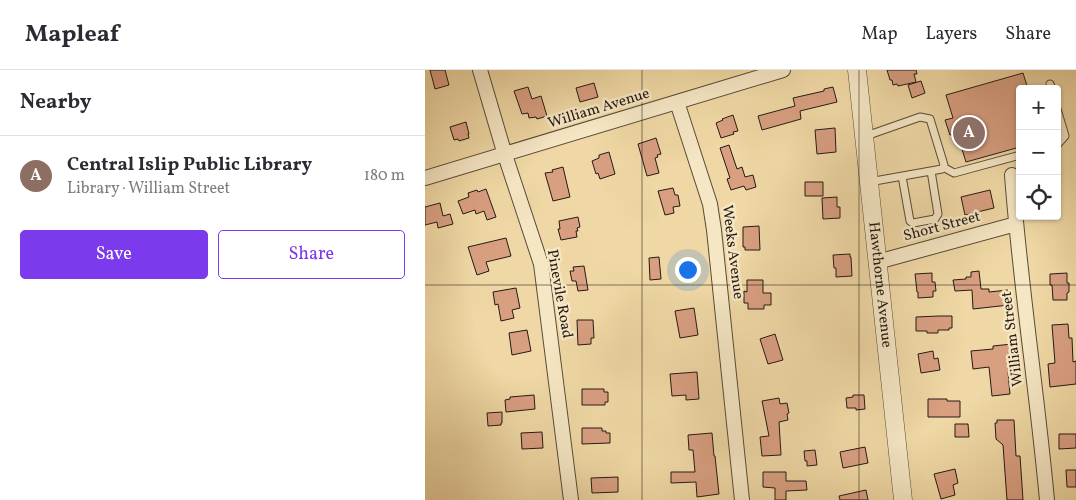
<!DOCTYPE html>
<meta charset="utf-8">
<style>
:root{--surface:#fff;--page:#f7f7f7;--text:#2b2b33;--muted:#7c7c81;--line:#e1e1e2;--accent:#7c3aed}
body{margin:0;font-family:Vollkorn,serif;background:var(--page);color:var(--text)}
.controls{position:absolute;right:15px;top:15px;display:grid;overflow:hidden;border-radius:5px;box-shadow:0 1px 4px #0004}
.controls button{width:45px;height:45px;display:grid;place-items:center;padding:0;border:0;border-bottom:1px solid var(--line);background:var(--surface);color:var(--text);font:25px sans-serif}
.you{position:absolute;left:262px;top:199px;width:18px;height:18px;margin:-12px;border:4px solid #fff;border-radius:50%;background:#1a73e8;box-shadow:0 0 0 8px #1a73e833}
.badge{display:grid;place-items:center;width:32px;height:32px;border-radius:50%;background:var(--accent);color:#fff;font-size:16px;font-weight:700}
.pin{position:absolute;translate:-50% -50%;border:2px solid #fff;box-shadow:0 1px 5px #0006}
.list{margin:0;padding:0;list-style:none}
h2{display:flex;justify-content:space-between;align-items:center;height:65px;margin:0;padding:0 20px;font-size:21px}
h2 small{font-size:16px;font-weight:400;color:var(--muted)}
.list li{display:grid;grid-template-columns:32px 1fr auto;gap:15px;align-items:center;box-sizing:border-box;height:80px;padding:0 20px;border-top:1px solid var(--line)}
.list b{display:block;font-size:19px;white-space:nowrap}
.list p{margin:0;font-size:16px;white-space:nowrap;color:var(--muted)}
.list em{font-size:16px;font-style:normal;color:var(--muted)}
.actions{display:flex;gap:10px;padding:15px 20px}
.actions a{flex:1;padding:11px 0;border:1px solid var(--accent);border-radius:5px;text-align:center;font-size:18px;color:var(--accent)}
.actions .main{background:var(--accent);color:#fff}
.icon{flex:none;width:28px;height:28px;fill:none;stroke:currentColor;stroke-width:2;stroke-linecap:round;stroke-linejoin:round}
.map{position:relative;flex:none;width:651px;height:430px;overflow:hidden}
header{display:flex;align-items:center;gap:30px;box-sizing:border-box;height:70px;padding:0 25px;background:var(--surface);border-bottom:1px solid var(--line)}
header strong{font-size:24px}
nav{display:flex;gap:28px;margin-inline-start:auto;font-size:18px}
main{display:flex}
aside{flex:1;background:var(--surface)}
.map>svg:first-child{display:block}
.building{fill:#d89f81;stroke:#261a14}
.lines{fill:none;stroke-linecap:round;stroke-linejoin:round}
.service-casing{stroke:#584a38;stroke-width:9}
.minor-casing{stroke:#584a38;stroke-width:16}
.tertiary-casing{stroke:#584a38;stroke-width:19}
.service{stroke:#f5e6c4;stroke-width:7}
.minor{stroke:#f5e6c4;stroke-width:14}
.tertiary{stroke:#f5e6c4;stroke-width:18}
.grid{fill:none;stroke:#261a14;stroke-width:1;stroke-opacity:0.55}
.labels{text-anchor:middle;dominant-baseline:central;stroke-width:5;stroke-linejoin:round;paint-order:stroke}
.street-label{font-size:15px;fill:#261a14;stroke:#f5e6c4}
</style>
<header>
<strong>Mapleaf</strong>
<nav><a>Map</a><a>Layers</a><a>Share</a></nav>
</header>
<main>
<aside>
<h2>Nearby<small></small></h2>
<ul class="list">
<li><span class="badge" style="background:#8d6e63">A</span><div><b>Central Islip Public Library</b><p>Library · William Street</p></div><em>180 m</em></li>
</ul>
<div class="actions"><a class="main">Save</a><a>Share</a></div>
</aside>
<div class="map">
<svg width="651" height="430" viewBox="0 0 651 430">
<rect width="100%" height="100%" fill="#efd8a5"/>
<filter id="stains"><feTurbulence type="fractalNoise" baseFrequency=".004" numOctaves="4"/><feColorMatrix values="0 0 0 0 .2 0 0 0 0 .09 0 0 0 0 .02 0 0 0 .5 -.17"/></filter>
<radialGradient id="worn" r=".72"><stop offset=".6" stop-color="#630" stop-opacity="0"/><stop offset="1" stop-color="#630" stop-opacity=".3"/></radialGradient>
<!-- building -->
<path class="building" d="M 5,0 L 20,0 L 24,15 L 10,19 Z
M 462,0 L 491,0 L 492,4 L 489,4 L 491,12 L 473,16 L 472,14 L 468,15 L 467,10 L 465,10 Z
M 598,3 L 603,19 L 595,19 L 595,77 L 541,92 L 532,63 L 525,65 L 520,50 L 528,48 L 521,25 Z
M 496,11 L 500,23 L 487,28 L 483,15 Z
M 169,13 L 173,27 L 155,32 L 151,18 Z
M 103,17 L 107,29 L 116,26 L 122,46 L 112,49 L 111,47 L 104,48 L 103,43 L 97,44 L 89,21 Z
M 408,17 L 412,32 L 375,41 L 376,49 L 337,60 L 333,46 L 370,36 L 368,28 L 399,21 L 399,19 Z
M 308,45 L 313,61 L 308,62 L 309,64 L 296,68 L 291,53 L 298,50 L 297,49 Z
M 41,52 L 44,64 L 43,64 L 44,68 L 34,71 L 33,69 L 29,70 L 25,57 Z
M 410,58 L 411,82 L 392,84 L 390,60 Z
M 231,68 L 236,84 L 232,85 L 233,87 L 230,88 L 234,103 L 222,106 L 213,74 Z
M 304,75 L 312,99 L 317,97 L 320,107 L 328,105 L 331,117 L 321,120 L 319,116 L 306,120 L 302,109 L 305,108 L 295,78 Z
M 184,82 L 190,104 L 175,109 L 173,103 L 171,104 L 167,91 L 174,88 L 174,85 Z
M 138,97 L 145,127 L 128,131 L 120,103 L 128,102 L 127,100 Z
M 380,112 L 398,112 L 398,126 L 380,126 Z
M 248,118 L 250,125 L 253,125 L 255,136 L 248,137 L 249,143 L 240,145 L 233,121 Z
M 61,119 L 71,147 L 62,150 L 59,141 L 51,144 L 50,140 L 38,144 L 33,131 L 44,127 L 43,123 L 52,120 L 53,122 Z
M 565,120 L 569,138 L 540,145 L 536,127 Z
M 412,127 L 412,137 L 415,137 L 415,148 L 398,149 L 397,128 Z
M 15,133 L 18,146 L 25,144 L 28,154 L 13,158 L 12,152 L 0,155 L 0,137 Z
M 153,147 L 155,157 L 152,158 L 153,161 L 151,161 L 152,167 L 136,170 L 133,159 L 135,159 L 134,151 Z
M 334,156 L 335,180 L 320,180 L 320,177 L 318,177 L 318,157 Z
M 81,168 L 86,186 L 61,192 L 64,201 L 52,205 L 43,177 Z
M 425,184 L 425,187 L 426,187 L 427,206 L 411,207 L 411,198 L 409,198 L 408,185 Z
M 234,187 L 236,209 L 225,210 L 224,188 Z
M 159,196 L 163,220 L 153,221 L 151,211 L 147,211 L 145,201 L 149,201 L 148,197 Z
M 554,201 L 556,219 L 564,219 L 564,222 L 583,220 L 584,235 L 548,239 L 547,220 L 530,221 L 528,210 L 541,209 L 541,207 L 546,207 L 546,202 Z
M 507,203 L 507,212 L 510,212 L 511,221 L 508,221 L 508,227 L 493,228 L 493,222 L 492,222 L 490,204 Z
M 642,203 L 642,213 L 644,213 L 644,222 L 642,223 L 642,230 L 628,230 L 627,215 L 625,215 L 625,204 Z
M 322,210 L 338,210 L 338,223 L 346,223 L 346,235 L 339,235 L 339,239 L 323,239 L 323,233 L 319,233 L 319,221 L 322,222 Z
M 91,218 L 95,238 L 87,240 L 89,248 L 76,251 L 73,234 L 70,235 L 68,222 Z
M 269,238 L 273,265 L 255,268 L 250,241 Z
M 514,246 L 527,246 L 527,258 L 524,258 L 524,260 L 513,260 L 513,263 L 502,263 L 502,261 L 491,261 L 491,247 Z
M 152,250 L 168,250 L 169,268 L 166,268 L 166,274 L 153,275 Z
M 643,254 L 644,268 L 647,268 L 648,292 L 651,291 L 651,314 L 625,317 L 623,294 L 630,293 L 627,255 Z
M 102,260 L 106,281 L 87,285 L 84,263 Z
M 350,264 L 358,290 L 343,294 L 335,269 Z
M 587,274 L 588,284 L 586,284 L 587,290 L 582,291 L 585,324 L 567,326 L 564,297 L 548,299 L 546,281 L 568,279 L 568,276 Z
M 508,281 L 509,289 L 513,288 L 515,300 L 496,303 L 493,284 Z
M 272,302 L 274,329 L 261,330 L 261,325 L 247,326 L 245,304 Z
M 157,319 L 179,319 L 179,322 L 183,322 L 183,332 L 180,332 L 180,335 L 157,335 Z
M 109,325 L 110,339 L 81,342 L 80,330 L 85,329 L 85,327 Z
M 428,325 L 439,325 L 440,339 L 431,340 L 431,338 L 422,338 L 421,328 L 428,327 Z
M 354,328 L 355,334 L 362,333 L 364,343 L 362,344 L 363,350 L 354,352 L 356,385 L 337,386 L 335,367 L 344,366 L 337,331 Z
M 503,329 L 522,329 L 522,331 L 535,331 L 535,347 L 503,347 Z
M 77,342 L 77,353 L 76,353 L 76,355 L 63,356 L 62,343 Z
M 572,350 L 589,350 L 591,386 L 595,386 L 598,430 L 582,430 L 578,375 L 571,369 L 570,353 L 572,353 Z
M 530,354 L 543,354 L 544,367 L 530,367 Z
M 157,358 L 177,358 L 177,361 L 181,361 L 181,363 L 185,363 L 185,373 L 157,374 Z
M 117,362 L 118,378 L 97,379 L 96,363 Z
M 287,363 L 289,386 L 290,386 L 294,424 L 272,427 L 271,412 L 246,413 L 246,402 L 270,402 L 268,380 L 264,380 L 263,365 Z
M 634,364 L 651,364 L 651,378 L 634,379 Z
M 440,377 L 443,393 L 418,398 L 415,382 Z
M 390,380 L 392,395 L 382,396 L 382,391 L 380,391 L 379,381 Z
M 530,399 L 533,413 L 528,415 L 530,425 L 516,429 L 509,404 Z
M 641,400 L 651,400 L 651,417 L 642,417 Z
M 338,402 L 361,402 L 361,411 L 381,411 L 382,420 L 361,421 L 361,430 L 350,430 L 350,418 L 338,417 Z
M 193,407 L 193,422 L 167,423 L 166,408 Z
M 441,420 L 443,430 L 415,430 L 414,426 Z"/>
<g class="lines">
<defs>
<path id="service" d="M 625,14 L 627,19
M 632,39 L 640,66 L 632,75
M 441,66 L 495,47 L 505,49 L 519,95 L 517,99 L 444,112
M 518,97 L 529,103 L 595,85
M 477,106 L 485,151 L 488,153 L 510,149 L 513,144 L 506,101"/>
<path id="minor" d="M 55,0 L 80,85 L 116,194 L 146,430
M 252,32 L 285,134 L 289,160 L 317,430
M 587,105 C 595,214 612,321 622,430
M 0,108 L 358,0
M 452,192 L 591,154"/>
<g id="tertiary">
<path id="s1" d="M 432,0 L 478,430"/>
</g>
</defs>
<!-- service casing -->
<use href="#service" class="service-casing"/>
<!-- minor casing -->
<use href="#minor" class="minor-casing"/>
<!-- tertiary casing -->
<use href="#tertiary" class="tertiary-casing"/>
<!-- service -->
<use href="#service" class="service"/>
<!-- minor -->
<use href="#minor" class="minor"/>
<!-- tertiary -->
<use href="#tertiary" class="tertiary"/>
</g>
<!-- grid -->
<path class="grid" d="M 217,0 L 217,430M 434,0 L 434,430M 0,215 L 651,215"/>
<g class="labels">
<!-- street labels -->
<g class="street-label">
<text transform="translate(174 39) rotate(-17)">William Avenue</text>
<text transform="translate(517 157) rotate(-15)">Short Street</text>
<text transform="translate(307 182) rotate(83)">Weeks Avenue</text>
<text stroke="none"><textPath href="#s1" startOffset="216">Hawthorne Avenue</textPath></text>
<text transform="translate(134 224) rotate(80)">Pinevile Road</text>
<text transform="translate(588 269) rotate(-97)">William Street</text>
</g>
</g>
<rect width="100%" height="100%" filter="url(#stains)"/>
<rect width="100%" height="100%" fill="url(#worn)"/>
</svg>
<div class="controls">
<button>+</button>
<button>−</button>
<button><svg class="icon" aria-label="locate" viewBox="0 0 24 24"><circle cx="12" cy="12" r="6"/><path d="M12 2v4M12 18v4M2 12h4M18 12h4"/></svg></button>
</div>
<div class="you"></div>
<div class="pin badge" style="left:544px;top:63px;background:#8d6e63">A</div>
</div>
</main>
